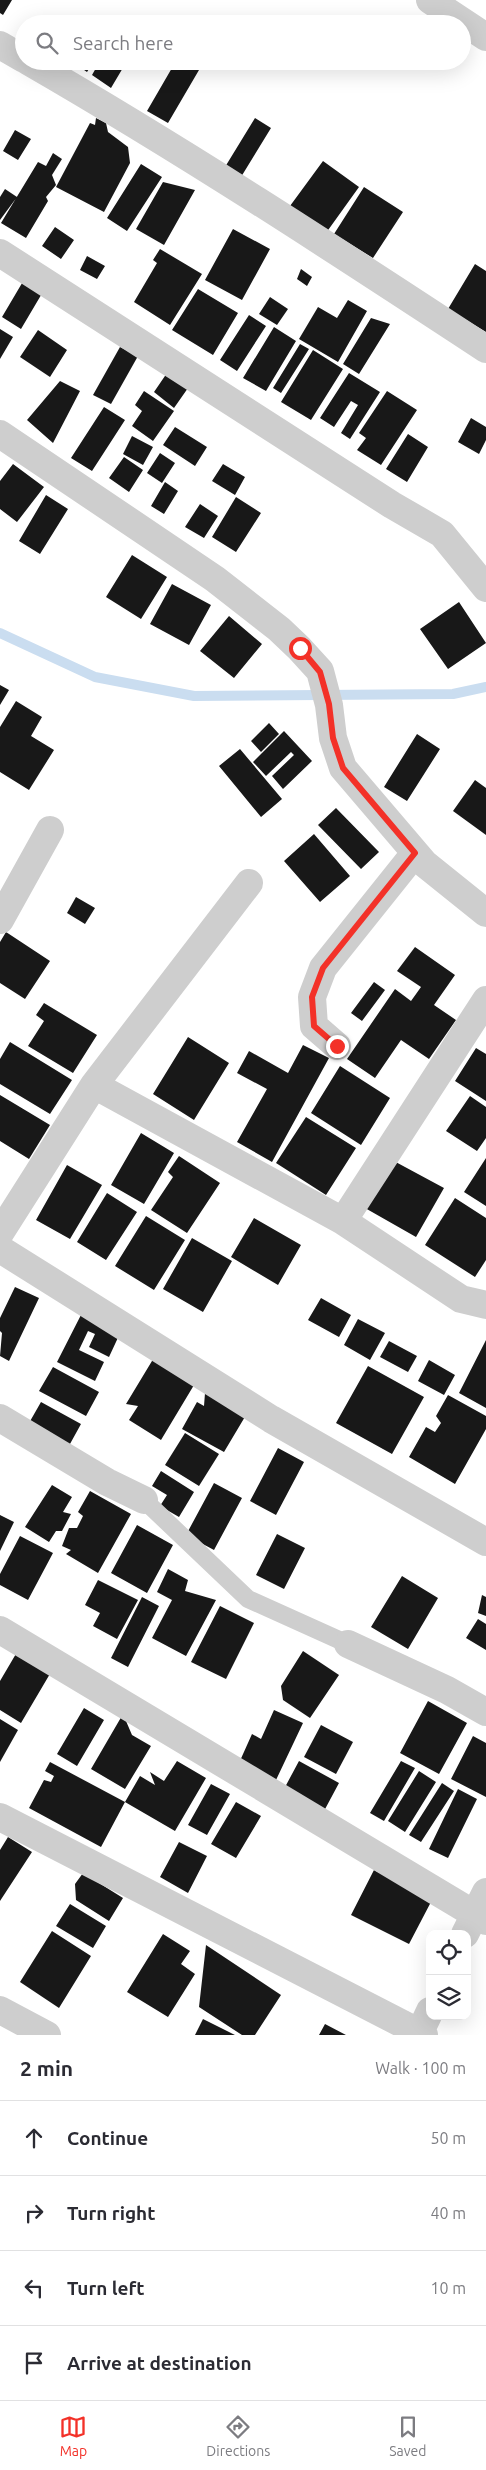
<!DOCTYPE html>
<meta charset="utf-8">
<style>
:root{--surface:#fff;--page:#f7f7f7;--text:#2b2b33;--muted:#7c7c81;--line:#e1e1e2;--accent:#f33128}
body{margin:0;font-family:Ubuntu,sans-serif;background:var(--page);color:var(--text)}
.controls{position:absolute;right:15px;bottom:15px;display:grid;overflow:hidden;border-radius:10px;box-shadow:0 5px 20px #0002}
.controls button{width:45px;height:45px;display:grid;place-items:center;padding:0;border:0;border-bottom:1px solid var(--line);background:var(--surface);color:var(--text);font:25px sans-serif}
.stop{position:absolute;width:15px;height:15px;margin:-11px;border:4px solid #f33128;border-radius:50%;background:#fff}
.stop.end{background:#f33128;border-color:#fff;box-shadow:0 1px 5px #0008}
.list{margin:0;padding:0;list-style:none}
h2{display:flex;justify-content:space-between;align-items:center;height:65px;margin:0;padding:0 20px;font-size:21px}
h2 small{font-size:16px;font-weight:400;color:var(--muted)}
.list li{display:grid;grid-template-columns:32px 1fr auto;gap:15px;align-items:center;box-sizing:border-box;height:75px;padding:0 20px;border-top:1px solid var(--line)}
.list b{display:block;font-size:19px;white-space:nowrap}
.list em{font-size:16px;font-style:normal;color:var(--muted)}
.icon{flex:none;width:28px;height:28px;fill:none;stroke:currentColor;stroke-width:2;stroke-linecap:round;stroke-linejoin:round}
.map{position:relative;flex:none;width:486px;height:2035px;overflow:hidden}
.search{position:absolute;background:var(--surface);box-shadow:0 5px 20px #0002;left:15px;right:15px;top:15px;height:55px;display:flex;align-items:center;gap:12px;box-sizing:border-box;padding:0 18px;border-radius:28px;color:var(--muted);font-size:19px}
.sheet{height:365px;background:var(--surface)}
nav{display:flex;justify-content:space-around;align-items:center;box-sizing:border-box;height:70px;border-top:1px solid var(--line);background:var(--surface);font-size:14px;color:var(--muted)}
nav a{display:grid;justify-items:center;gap:2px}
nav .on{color:var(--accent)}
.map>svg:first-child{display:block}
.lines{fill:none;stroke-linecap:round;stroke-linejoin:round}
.stream{stroke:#caddf0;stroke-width:10}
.building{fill:#181818}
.lane{stroke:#cecece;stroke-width:18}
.street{stroke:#cecece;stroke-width:28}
.route{stroke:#f33128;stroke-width:6}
</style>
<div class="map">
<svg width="486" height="2035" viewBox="0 0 486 2035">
<rect width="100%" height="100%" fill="#fff"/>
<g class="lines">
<!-- stream -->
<path class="stream" d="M 0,633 L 95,677 L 194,696 L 453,694 L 486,687"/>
</g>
<!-- building -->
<path class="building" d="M 0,0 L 12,0 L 3,15 L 0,13 Z
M 75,61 L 94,61 L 87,72 L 74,63 Z
M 100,61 L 127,61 L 111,88 L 92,75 Z
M 176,61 L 184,61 L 199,70 L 168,123 L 147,111 Z
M 96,118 L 106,123 L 108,132 L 128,147 L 130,163 L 104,212 L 56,187 L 90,123 L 95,125 Z
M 255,118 L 271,128 L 241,177 L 225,167 Z
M 15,130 L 31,139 L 18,160 L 3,151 Z
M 53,153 L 62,159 L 52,175 L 56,185 L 46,197 L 48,201 L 26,238 L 1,223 L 38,162 L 46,166 Z
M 323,161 L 359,187 L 326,233 L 290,206 Z
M 141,164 L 162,177 L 127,231 L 107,218 Z
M 163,182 L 195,190 L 164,245 L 136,229 Z
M 364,187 L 403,212 L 373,258 L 334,234 Z
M 5,189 L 17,197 L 0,220 L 0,197 Z
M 55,227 L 74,240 L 61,259 L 42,246 Z
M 233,229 L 270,249 L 242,300 L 205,280 Z
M 160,249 L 202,274 L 170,325 L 134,302 L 157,263 L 153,260 Z
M 87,256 L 105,266 L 97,279 L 80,270 Z
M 475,264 L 486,271 L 486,332 L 448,309 Z
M 301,269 L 312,277 L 307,286 L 297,279 Z
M 28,273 L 47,285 L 21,329 L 2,317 Z
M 198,289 L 238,313 L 213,355 L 172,330 Z
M 270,297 L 288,309 L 277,325 L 259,314 Z
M 348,300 L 367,311 L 338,362 L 299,339 L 318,307 L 337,318 Z
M 249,315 L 266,326 L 237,371 L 220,360 Z
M 371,318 L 390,324 L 359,374 L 343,364 Z
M 274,327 L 296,341 L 266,391 L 243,378 Z
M 0,329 L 13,337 L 0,359 Z
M 38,330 L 67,350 L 50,377 L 20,357 Z
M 300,344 L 309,349 L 281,393 L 273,388 Z
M 120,347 L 138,356 L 111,404 L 93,395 Z
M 313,350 L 343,369 L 311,420 L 281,402 Z
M 167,373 L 188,388 L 174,408 L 154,392 Z
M 349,373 L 380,392 L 350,439 L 341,433 L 358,405 L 351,401 L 334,427 L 320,418 Z
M 60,381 L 80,391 L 53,443 L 27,420 Z
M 144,391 L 174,411 L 153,441 L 132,426 L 142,411 L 135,405 Z
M 387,391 L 417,410 L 381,465 L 357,450 L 366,438 L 359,433 Z
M 104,407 L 125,420 L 92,471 L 71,458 Z
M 471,418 L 486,427 L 486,440 L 479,454 L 458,442 Z
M 175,427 L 207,447 L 195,466 L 163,445 Z
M 408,434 L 428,447 L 407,482 L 386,469 Z
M 132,436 L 153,447 L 143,465 L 123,454 Z
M 160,453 L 175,463 L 162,483 L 147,473 Z
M 124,457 L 143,470 L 129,492 L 109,478 Z
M 13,464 L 44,487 L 17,522 L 0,509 L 0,481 Z
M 223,464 L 245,477 L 235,495 L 212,481 Z
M 165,482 L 178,491 L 164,514 L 151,506 Z
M 46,495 L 68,509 L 40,554 L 19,541 Z
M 236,497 L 261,513 L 236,552 L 212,537 Z
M 200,504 L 218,516 L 204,538 L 185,527 Z
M 132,555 L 167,577 L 141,619 L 106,597 Z
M 172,584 L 211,605 L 189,645 L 150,624 Z
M 459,602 L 486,643 L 448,669 L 420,629 Z
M 229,616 L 262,644 L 234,678 L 200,651 Z
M 0,685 L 9,690 L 0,705 Z
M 16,701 L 42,717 L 31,736 L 54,750 L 29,790 L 0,772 L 0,727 Z
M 269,723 L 279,734 L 261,752 L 251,741 Z
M 284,731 L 312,761 L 283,789 L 272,776 L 294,755 L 291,752 L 266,776 L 253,762 Z
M 417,734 L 440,749 L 407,801 L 384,787 Z
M 240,749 L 282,799 L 261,817 L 219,766 Z
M 475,780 L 486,788 L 486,835 L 453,811 Z
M 336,808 L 379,852 L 361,869 L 318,825 Z
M 314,834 L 350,876 L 320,902 L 284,861 Z
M 76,897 L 95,908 L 85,924 L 67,913 Z
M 6,932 L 50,961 L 25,999 L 0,983 L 0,942 Z
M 415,947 L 455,975 L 434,1005 L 456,1020 L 429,1059 L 401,1040 L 375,1078 L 347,1059 L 395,989 L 411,1001 L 421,987 L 397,971 Z
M 374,982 L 385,990 L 362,1021 L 351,1013 Z
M 44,1003 L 97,1035 L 73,1073 L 28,1046 L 44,1021 L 36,1015 Z
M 188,1037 L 229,1063 L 194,1120 L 153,1094 Z
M 10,1042 L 72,1080 L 50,1114 L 0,1084 L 0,1059 Z
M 303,1045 L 329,1058 L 272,1162 L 237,1142 L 267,1089 L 237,1073 L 249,1051 L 288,1073 Z
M 476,1048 L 486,1054 L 486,1101 L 455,1081 Z
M 340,1066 L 390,1098 L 361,1145 L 311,1113 Z
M 0,1095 L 50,1125 L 29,1159 L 0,1141 Z
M 470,1096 L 486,1107 L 486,1138 L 477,1151 L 446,1131 Z
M 306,1117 L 356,1148 L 326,1195 L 276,1163 Z
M 141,1133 L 174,1153 L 144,1204 L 111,1185 Z
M 179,1156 L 220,1183 L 187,1233 L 151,1210 L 173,1177 L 168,1172 Z
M 486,1158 L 486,1206 L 464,1192 Z
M 392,1160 L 444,1188 L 416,1237 L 365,1208 Z
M 67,1165 L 102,1185 L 70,1239 L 36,1220 Z
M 107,1193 L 137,1212 L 106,1260 L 77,1242 Z
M 455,1198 L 486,1218 L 486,1260 L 475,1277 L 425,1245 Z
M 146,1216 L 185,1240 L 154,1290 L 115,1266 Z
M 254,1218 L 301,1245 L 278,1285 L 231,1257 Z
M 192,1238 L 232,1261 L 203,1312 L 163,1289 Z
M 15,1287 L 39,1298 L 9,1361 L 0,1356 L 2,1333 L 0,1331 L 0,1318 Z
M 321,1298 L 351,1315 L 339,1337 L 308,1320 Z
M 83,1311 L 122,1329 L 109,1357 L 89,1347 L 95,1334 L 88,1331 L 79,1350 L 104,1362 L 95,1381 L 57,1362 Z
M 358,1319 L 385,1333 L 370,1360 L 344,1345 Z
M 486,1340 L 486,1408 L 459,1393 Z
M 389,1341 L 417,1356 L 408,1372 L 380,1357 Z
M 155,1356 L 197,1380 L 161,1440 L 129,1420 L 138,1406 L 126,1404 Z
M 429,1360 L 455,1375 L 444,1395 L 418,1381 Z
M 368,1366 L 424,1397 L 392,1454 L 336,1423 Z
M 53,1367 L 99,1392 L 86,1416 L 39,1391 Z
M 205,1393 L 249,1410 L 224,1452 L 182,1429 L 197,1402 L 204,1406 Z
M 448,1395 L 486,1416 L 486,1429 L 455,1484 L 409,1457 L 426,1427 L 435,1432 L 441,1423 L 436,1416 Z
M 41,1402 L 81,1424 L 65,1453 L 25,1430 Z
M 185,1433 L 219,1454 L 199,1486 L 165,1465 Z
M 278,1448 L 304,1462 L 276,1515 L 250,1501 Z
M 161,1471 L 194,1492 L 179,1517 L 160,1506 L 167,1495 L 152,1486 Z
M 214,1483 L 242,1498 L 214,1550 L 186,1535 Z
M 52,1485 L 72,1497 L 63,1512 L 71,1514 L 62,1531 L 56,1531 L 49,1542 L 25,1527 Z
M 90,1491 L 131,1514 L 98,1573 L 66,1554 L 71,1550 L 62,1546 L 69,1528 L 77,1528 L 83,1516 L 78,1512 Z
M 0,1515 L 14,1522 L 0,1551 Z
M 137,1525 L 173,1545 L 147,1593 L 111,1573 Z
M 277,1534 L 305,1548 L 284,1589 L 256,1575 Z
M 20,1536 L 53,1553 L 28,1600 L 0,1585 L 0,1574 Z
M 168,1569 L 188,1580 L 185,1591 L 216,1600 L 186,1656 L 152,1638 L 172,1600 L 157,1592 Z
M 402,1576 L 438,1598 L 408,1649 L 371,1627 Z
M 98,1580 L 138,1600 L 117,1639 L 93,1626 L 100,1613 L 85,1605 Z
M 482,1595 L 486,1597 L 486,1616 L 478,1613 Z
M 142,1597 L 159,1606 L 128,1667 L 111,1658 Z
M 220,1606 L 254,1623 L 226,1679 L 191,1662 Z
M 478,1619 L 486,1624 L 486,1650 L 466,1638 Z
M 20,1647 L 54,1667 L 21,1723 L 0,1710 L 0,1681 Z
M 303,1651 L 339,1675 L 310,1718 L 283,1700 L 281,1686 Z
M 428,1701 L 467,1723 L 439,1774 L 400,1753 Z
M 84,1708 L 104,1720 L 77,1766 L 57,1754 Z
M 274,1710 L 303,1723 L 276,1780 L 239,1763 L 252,1734 L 261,1739 Z
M 123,1714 L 132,1735 L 151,1746 L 125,1789 L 91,1769 Z
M 0,1719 L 18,1730 L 0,1762 Z
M 321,1725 L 353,1742 L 336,1774 L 304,1757 Z
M 473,1736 L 486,1743 L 486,1797 L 451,1779 Z
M 177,1761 L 206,1778 L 175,1831 L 125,1802 L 140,1776 L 155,1785 L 150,1772 L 164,1781 Z
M 299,1761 L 339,1783 L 324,1811 L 284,1789 Z
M 401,1761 L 415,1768 L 384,1821 L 370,1813 Z
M 50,1762 L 125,1802 L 101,1847 L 29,1808 L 44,1780 L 51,1782 L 54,1776 L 45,1771 Z
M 419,1771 L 436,1782 L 405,1832 L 388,1821 Z
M 442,1783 L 454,1791 L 421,1842 L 409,1835 Z
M 211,1784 L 230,1794 L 207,1835 L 188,1825 Z
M 458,1789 L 477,1799 L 448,1858 L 429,1849 Z
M 236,1802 L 261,1816 L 236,1858 L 211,1844 Z
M 8,1837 L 32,1852 L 0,1901 L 0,1850 Z
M 179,1842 L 207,1856 L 188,1893 L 160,1877 Z
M 374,1870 L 432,1900 L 409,1944 L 351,1915 Z
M 83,1873 L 123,1898 L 109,1921 L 76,1900 L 75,1884 Z
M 70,1904 L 106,1926 L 93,1948 L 56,1926 Z
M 52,1931 L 91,1956 L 59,2008 L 20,1982 Z
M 163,1934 L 190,1951 L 181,1964 L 195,1974 L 168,2017 L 127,1992 Z
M 206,1945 L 281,1995 L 255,2035 L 242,2035 L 199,2007 Z
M 203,2019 L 235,2035 L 195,2035 Z
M 325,2024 L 346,2035 L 319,2035 Z"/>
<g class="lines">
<!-- lane -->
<path class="lane" d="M 144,1500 L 248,1599 L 348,1644"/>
<!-- street -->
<path class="street" d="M 430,0 L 486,37
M 0,45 L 24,59
M 28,61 C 184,151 335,250 486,349
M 0,253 L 392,505 L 442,534 L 486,588
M 0,434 L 215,579 L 279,629 L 299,648 L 320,671 L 329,705 L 333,738 L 343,768 L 425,864 L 486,913
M 0,920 L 50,830
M 337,1046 L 314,1026 L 312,997 L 323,968 L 415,853
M 94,1085 L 343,1221 L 461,1299 L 486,1305
M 343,1221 L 486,1000
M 0,1233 L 94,1085 L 249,883
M 0,1249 L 271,1419 L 486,1542
M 0,1418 L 107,1482 L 144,1500
M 0,1630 L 486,1921
M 348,1644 L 447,1690 L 486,1712
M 0,1817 L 424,2035
M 465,1934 L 486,1892
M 0,2010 L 47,2035
M 420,2032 L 430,2011"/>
</g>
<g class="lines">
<!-- route -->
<path class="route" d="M 300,648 L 320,672 L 329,704 L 333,738 L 343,768 L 415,853 L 323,968 L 312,997 L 314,1026 L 337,1046"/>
</g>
</svg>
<div class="controls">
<button><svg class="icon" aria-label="locate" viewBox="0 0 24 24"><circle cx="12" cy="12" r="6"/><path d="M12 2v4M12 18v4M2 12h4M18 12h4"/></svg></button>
<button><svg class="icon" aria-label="layers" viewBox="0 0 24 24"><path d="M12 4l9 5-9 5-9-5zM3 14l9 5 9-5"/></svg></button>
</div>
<div class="stop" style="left:300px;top:648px"></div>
<div class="stop end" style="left:337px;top:1046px"></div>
<div class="search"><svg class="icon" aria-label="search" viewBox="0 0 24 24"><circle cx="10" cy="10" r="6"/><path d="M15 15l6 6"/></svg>Search here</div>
</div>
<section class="sheet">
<h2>2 min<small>Walk · 100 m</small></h2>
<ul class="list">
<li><svg class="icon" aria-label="ahead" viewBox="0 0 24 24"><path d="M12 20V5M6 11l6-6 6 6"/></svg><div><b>Continue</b></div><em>50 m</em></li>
<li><svg class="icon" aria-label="right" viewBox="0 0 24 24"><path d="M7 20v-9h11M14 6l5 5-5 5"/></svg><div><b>Turn right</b></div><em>40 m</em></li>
<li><svg class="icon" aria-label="left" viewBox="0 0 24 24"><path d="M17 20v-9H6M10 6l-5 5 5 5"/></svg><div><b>Turn left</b></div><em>10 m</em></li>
<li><svg class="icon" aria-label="arrive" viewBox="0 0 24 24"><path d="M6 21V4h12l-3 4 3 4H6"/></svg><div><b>Arrive at destination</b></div></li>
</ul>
</section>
<nav>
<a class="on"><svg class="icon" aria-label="map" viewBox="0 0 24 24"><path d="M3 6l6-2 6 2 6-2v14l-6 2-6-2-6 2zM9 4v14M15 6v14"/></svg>Map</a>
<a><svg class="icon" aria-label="directions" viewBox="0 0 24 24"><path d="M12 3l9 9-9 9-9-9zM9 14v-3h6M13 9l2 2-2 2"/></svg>Directions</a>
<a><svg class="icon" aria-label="saved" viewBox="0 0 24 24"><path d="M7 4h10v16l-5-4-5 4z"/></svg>Saved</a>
</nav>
